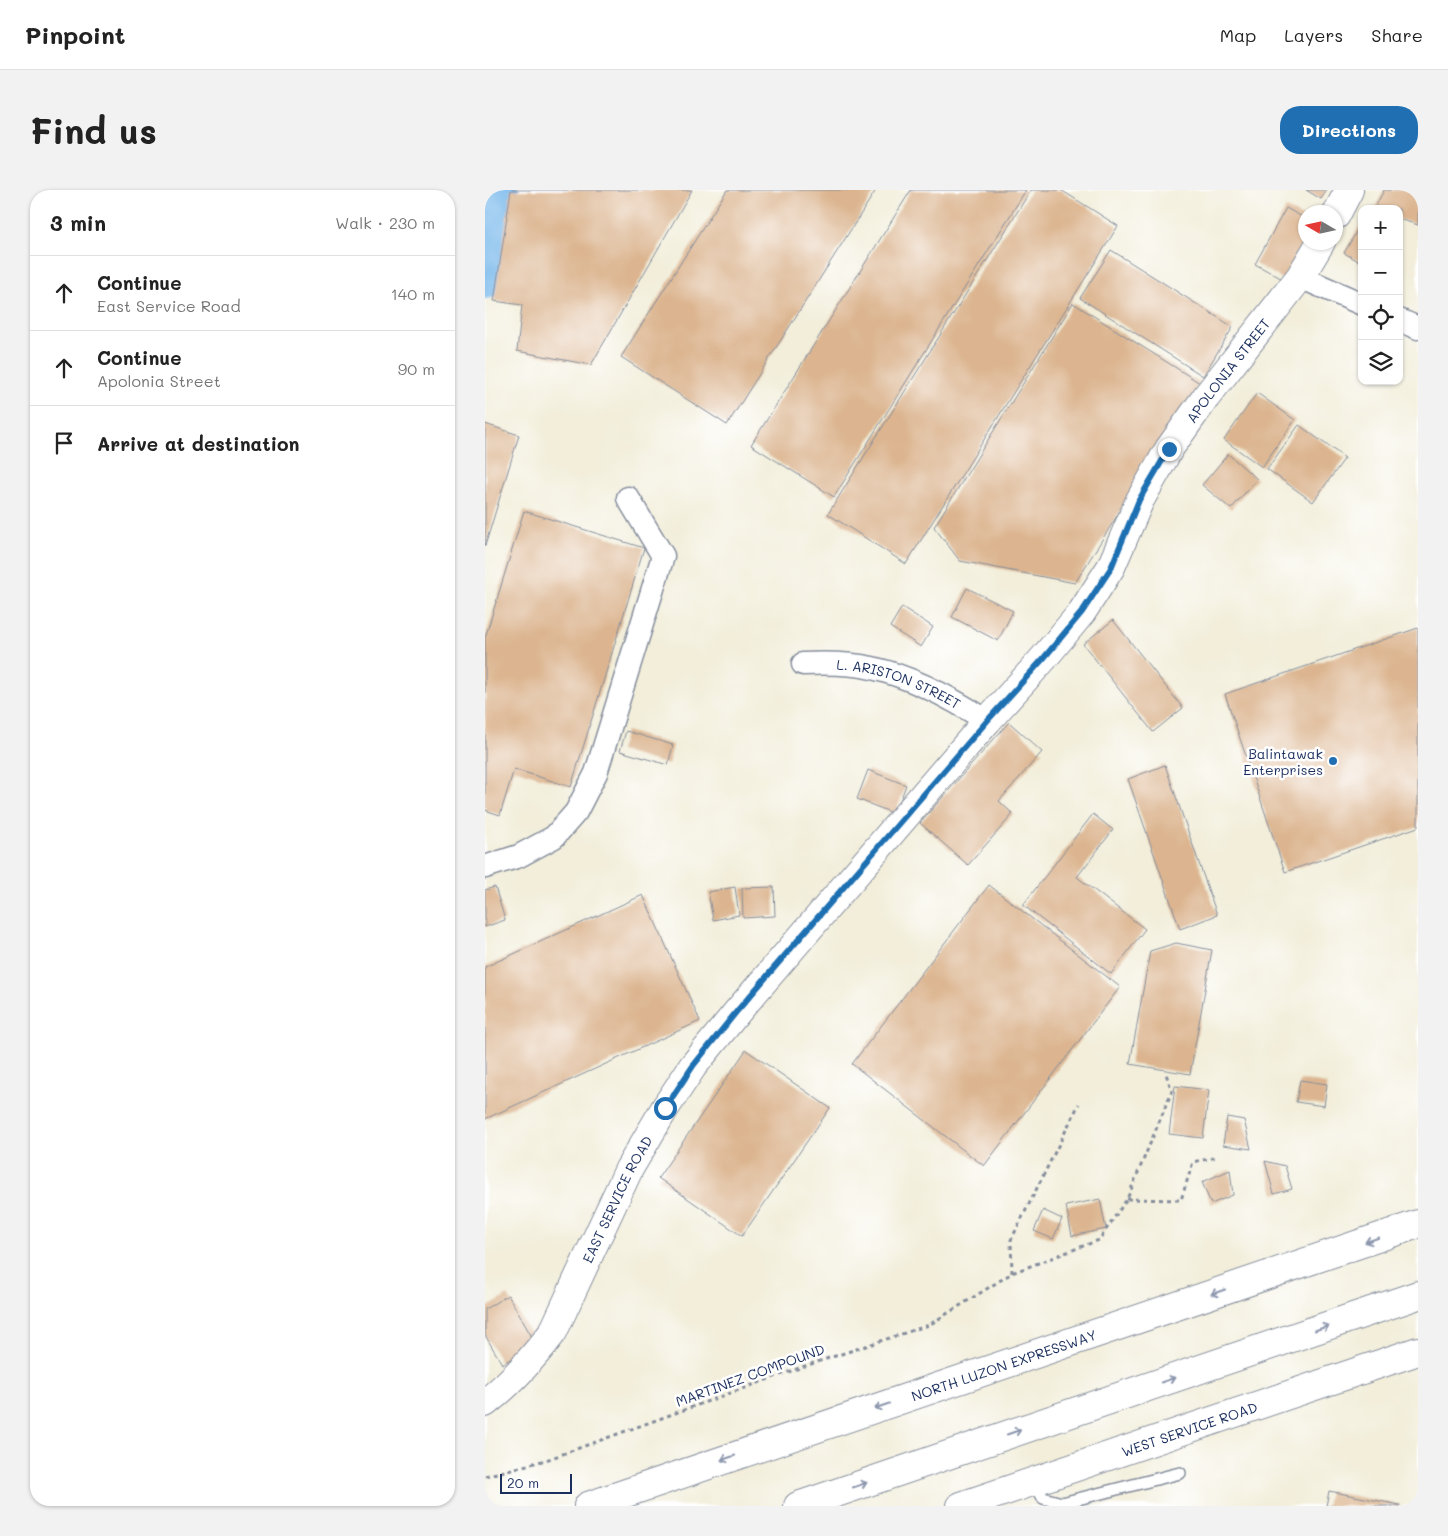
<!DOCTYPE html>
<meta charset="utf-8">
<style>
:root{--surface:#fff;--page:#f2f2f2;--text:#222;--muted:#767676;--line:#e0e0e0;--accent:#1f6fb2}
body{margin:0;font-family:Mali,sans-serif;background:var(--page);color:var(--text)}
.controls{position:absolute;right:15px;top:15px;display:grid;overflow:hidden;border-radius:10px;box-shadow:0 1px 4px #0004}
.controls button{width:45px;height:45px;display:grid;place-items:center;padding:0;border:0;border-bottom:1px solid var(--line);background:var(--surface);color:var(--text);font:25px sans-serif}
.compass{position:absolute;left:813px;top:15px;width:45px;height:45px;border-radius:50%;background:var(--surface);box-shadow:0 1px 4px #0004;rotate:279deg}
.scale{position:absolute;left:15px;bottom:12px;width:72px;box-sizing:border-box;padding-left:5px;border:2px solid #1b2f5e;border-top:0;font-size:14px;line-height:18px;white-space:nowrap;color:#1b2f5e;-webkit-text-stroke:4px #fff;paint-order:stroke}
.stop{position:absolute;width:15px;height:15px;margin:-11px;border:4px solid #1f6fb2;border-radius:50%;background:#fff}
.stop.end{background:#1f6fb2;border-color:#fff;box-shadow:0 1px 5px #0008}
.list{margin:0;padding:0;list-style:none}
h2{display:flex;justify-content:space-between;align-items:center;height:65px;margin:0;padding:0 20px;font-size:21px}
h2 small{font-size:16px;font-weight:400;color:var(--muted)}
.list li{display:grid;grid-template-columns:32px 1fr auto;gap:15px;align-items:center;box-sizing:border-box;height:75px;padding:0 20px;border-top:1px solid var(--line)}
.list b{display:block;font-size:19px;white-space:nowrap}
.list p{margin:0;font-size:16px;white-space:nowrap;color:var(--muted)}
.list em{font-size:16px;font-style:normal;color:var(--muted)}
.icon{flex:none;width:28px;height:28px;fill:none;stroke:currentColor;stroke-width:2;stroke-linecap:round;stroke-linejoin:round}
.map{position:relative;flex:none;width:933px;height:1316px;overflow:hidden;border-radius:20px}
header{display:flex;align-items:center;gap:30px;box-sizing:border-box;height:70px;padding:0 25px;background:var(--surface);border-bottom:1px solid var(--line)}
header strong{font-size:24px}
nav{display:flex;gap:28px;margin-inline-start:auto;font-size:18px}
.intro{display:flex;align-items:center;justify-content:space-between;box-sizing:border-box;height:120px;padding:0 30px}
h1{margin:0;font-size:35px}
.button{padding:12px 22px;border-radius:20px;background:var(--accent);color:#fff;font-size:18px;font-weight:700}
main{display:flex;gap:30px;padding:0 30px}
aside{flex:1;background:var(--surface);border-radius:20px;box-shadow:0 1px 4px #0004}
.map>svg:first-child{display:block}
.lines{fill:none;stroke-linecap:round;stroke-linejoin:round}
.river{stroke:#77b8eb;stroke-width:44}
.building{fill:#dcb590}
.lane-casing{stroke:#868e9c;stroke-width:14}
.street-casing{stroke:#868e9c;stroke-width:25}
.secondary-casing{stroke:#868e9c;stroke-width:30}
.highway-casing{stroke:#868e9c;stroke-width:30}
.path{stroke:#868e9c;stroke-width:3;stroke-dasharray:4 4;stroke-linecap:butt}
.lane{stroke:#fff;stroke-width:11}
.street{stroke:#fff;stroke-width:22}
.secondary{stroke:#fff;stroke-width:28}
.highway{stroke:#fff;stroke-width:28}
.oneway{stroke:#8d97ae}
.route{stroke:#1f6fb2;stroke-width:6}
.poi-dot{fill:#1f6fb2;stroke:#fff;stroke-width:2}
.labels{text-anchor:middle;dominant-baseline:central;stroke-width:5;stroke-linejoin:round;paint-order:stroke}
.street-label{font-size:14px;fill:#1b2f5e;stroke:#fff}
.poi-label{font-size:14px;fill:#1b2f5e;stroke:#fff;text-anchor:end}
</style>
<header>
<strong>Pinpoint</strong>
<nav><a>Map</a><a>Layers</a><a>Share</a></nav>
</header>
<div class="intro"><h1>Find us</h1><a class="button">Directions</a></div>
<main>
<aside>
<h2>3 min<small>Walk · 230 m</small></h2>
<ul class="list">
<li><svg class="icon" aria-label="ahead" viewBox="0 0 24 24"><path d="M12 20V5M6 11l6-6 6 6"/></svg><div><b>Continue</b><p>East Service Road</p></div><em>140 m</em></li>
<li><svg class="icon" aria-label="ahead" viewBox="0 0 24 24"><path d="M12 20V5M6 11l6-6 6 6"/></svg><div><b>Continue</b><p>Apolonia Street</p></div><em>90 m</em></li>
<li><svg class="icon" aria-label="arrive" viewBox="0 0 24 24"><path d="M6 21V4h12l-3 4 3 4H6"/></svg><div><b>Arrive at destination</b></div></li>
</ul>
</aside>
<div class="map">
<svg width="933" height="1316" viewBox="0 0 933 1316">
<rect width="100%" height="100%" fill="#fff"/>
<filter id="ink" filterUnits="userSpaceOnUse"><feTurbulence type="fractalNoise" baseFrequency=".02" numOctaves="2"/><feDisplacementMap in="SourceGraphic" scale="10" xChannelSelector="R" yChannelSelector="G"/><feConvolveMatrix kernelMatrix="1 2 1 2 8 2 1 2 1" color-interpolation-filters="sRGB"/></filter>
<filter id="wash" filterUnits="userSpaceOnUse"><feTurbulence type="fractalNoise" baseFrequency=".0096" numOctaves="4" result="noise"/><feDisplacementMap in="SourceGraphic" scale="20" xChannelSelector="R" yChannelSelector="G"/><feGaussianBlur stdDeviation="1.12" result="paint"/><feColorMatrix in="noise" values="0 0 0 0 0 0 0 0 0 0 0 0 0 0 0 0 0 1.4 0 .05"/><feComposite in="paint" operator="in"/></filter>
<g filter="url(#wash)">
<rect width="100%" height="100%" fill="#f2eeda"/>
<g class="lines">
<!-- river -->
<path class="river" d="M 0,87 L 11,0"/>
</g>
<g id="blocks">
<!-- building -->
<path class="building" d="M 26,0 L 207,0 L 106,175 L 32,161 L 37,115 L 9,111 Z
M 242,0 L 391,0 L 242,235 L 136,167 Z
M 426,0 L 541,0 L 349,307 L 266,255 Z
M 546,0 L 576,0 L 633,36 L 421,374 L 343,324 Z
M 821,0 L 842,0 L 836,9 Z
M 899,0 L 933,0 L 933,35 L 914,29 L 914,19 L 889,19 Z
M 801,18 L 821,29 L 821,52 L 803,92 L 770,74 Z
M 877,32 L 877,73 L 859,63 Z
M 626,60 L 748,137 L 718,186 L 595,108 Z
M 588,113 L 715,193 L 590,393 L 475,371 L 449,337 Z
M 772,203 L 810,230 L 777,277 L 739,250 Z
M 0,234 L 34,245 L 0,356 Z
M 814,235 L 860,268 L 828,312 L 782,279 Z
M 743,264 L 772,289 L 746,319 L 717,295 Z
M 39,321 L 159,358 L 86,597 L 29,579 L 15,625 L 0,620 L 0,448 Z
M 482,398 L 528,421 L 513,451 L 467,427 Z
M 417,417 L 448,437 L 436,457 L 405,437 Z
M 628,430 L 698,518 L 668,542 L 598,454 Z
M 933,438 L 933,637 L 800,682 L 740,504 Z
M 524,532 L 557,562 L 514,611 L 528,624 L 483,675 L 435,633 Z
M 141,541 L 188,555 L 183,575 L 135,561 Z
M 680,575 L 732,725 L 695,739 L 643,589 Z
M 383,580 L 421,595 L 410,624 L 372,609 Z
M 608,624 L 628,640 L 592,687 L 660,739 L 626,784 L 538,715 Z
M 504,695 L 635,797 L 499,976 L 367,874 Z
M 10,697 L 20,730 L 0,737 L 0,700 Z
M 250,697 L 254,725 L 228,730 L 223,702 Z
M 289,697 L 290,726 L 258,728 L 257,698 Z
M 158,705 L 215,831 L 0,929 L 0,777 Z
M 691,753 L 727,760 L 705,884 L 645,874 L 665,761 Z
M 261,860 L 345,918 L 257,1046 L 173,988 Z
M 815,890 L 842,894 L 839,916 L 811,912 Z
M 690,896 L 724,900 L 718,948 L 684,944 Z
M 742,927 L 759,930 L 766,959 L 738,955 Z
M 780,971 L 800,976 L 807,999 L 789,1004 Z
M 745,980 L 748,1005 L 726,1014 L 717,992 Z
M 615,1009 L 621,1039 L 587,1046 L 581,1016 Z
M 558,1020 L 577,1029 L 568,1049 L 549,1041 Z
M 23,1105 L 51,1154 L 17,1174 L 0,1145 L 0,1119 Z
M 844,1301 L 915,1315 L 915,1316 L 841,1316 Z"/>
</g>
</g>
<g filter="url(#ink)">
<use href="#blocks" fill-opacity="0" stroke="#868e9c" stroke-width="1"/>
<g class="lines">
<defs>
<path id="lane" d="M 549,1291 L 558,1308 L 577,1313 L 695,1283"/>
<g id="street">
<path d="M 815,87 L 877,114"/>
<path d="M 914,130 L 933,138"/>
<path id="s1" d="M 318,474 C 341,473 365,473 387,478 C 428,487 468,509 502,531"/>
<path d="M 0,677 L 34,666 L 69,647 L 91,622 L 111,583 L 178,366 L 143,308"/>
</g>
<g id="secondary">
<path d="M 851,25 L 864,0"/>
<path id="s2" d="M 0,1213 C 26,1193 48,1168 68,1142 L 144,979 L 180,918 L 208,876 L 253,821 L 502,531 L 558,469 L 597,422 L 626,377 L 655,310 L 684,259 L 721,207 L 815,87 L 836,52"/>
<path id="s3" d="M 476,1316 L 933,1161"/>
</g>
<g id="highway">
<path id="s4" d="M 103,1316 L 933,1034"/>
<path d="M 313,1316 L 933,1105"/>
</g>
</defs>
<!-- lane casing -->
<use href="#lane" class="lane-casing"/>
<!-- street casing -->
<use href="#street" class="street-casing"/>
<!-- secondary casing -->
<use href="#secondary" class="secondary-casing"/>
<!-- highway casing -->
<use href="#highway" class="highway-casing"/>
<!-- path -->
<path class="path" d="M 642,1009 L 696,1010 L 708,972 L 732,967
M 527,1083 L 526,1050 L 594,914
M 0,1286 L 61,1270 L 320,1176 L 444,1135 L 527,1083 L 614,1050 L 642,1009 L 687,901 L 681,884"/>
<!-- lane -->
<use href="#lane" class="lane"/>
<!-- street -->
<use href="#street" class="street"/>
<!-- secondary -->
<use href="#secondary" class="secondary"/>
<!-- highway -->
<use href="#highway" class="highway"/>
</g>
<!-- one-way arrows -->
<defs><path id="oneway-shaft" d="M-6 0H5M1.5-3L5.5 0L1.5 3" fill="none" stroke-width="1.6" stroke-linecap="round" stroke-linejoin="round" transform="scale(1.25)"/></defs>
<g class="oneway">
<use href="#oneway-shaft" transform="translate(887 1050) rotate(161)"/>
<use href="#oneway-shaft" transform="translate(733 1102) rotate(161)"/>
<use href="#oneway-shaft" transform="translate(837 1138) rotate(-19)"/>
<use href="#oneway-shaft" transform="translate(683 1190) rotate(-19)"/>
<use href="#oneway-shaft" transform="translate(397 1216) rotate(161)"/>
<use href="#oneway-shaft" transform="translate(529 1242) rotate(-19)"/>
<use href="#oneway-shaft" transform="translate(243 1268) rotate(161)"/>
<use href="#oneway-shaft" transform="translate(375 1295) rotate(-19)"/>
</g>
</g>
<g class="lines" filter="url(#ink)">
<!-- route -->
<path class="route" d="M 180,918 L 208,876 L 252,821 L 502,531 L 558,469 L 597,422 L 626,378 L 654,310 L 684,259"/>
</g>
<!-- markers -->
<circle class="poi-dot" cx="848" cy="571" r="5"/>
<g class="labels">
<!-- street labels -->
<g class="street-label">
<text stroke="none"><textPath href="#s2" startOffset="1281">APOLONIA STREET</textPath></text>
<text stroke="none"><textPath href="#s1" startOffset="99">L. ARISTON STREET</textPath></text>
<text stroke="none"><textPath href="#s2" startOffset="246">EAST SERVICE ROAD</textPath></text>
<text stroke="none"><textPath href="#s4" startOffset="439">NORTH LUZON EXPRESSWAY</textPath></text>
<text transform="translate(265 1185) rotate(-20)">MARTINEZ COMPOUND</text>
<text stroke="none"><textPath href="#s3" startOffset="241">WEST SERVICE ROAD</textPath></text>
</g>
<!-- poi labels -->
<g class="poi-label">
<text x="838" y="563">Balintawak<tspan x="838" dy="16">Enterprises</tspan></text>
</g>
</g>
</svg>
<div class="controls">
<button>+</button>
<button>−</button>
<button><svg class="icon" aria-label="locate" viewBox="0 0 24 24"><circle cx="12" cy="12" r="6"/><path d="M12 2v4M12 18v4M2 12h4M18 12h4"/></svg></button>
<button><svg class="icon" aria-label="layers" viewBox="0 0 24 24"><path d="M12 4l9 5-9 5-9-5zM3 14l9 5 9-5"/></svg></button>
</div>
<svg class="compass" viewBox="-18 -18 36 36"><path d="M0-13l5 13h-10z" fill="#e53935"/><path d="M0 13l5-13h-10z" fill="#767676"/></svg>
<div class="scale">20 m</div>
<div class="stop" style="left:180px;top:918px"></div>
<div class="stop end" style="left:684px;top:259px"></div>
</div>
</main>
